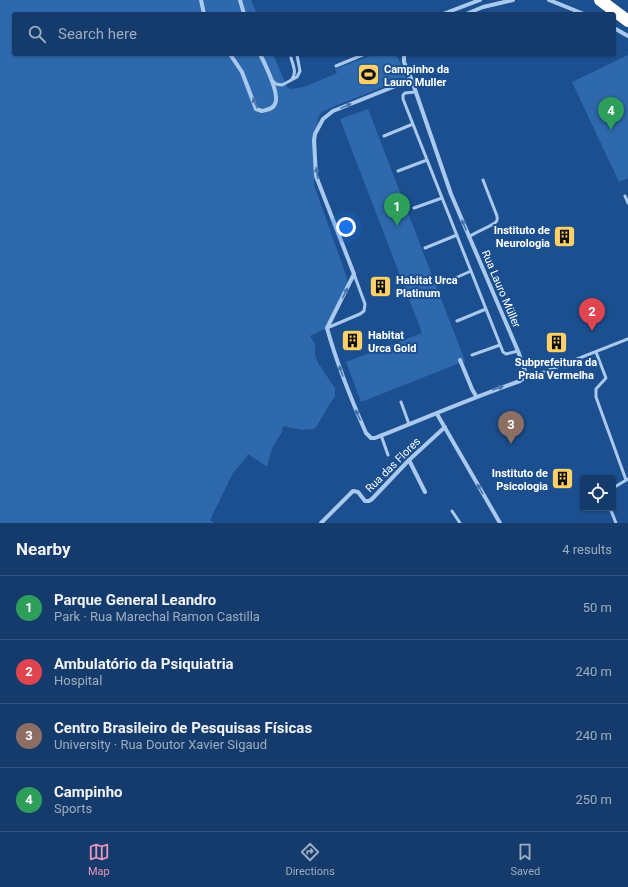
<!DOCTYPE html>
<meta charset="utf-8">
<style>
:root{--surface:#143b6b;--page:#1d4271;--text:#f1f3f6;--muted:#9dadc1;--line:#33557e;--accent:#e797bd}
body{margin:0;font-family:Roboto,sans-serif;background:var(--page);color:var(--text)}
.controls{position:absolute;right:12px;bottom:12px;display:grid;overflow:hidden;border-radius:4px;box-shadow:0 1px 3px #0004}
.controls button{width:36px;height:36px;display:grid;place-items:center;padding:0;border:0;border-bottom:1px solid var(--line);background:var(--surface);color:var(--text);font:20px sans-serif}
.you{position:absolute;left:346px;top:227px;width:14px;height:14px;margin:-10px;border:3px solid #fff;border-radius:50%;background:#1a73e8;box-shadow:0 0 0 6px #1a73e833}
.badge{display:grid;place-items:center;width:26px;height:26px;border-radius:50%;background:var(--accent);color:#fff;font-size:13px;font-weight:700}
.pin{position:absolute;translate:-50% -33px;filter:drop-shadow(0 1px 2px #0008)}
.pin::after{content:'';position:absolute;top:21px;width:14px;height:12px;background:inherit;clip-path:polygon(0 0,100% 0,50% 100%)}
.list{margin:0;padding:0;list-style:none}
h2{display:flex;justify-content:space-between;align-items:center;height:52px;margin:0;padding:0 16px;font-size:17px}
h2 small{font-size:13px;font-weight:400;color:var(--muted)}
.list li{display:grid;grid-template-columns:26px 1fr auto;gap:12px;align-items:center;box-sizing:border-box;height:64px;padding:0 16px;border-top:1px solid var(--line)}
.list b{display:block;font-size:15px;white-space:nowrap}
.list p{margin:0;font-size:13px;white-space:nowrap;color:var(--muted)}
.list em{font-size:13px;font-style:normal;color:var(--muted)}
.icon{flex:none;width:22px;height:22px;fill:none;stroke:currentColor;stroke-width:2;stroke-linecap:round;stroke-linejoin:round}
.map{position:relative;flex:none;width:628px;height:523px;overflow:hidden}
.search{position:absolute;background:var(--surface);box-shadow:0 1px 3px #0004;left:12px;right:12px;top:12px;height:44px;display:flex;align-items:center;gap:10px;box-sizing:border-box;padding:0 14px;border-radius:4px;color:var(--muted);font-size:15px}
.sheet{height:308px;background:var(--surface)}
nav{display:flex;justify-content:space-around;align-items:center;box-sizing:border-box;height:56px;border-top:1px solid var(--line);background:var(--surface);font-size:11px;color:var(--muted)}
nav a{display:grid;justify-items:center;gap:2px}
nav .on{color:var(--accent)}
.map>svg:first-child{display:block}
.green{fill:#2e69ad}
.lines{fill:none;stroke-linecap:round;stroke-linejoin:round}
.lane{stroke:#a9c9ee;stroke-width:3}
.street{stroke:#a9c9ee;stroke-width:4}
.highway{stroke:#fff;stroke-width:12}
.oneway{fill:#4674ac}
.labels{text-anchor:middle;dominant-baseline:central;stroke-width:4;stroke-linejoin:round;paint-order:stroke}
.poi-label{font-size:11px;font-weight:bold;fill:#fff;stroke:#1b4f8f;text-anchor:start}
.street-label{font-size:11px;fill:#fff;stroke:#1b4f8f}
</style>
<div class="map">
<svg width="628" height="523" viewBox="0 0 628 523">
<rect width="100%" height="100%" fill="#1b4f8f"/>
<!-- green -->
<path class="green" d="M 0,0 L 251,0 L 257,14 L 14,14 L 14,54 L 273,54 L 287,87 L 290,89 L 304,87 L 337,73 L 335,69 L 375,54 L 395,54 L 399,60 L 406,78 L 335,106 L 322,112 L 318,118 L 314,185 L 347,278 L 347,284 L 327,328 L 310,336 L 315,344 L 315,355 L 318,363 L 335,388 L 335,397 C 326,407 323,419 314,429 L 302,430 L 283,426 L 282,432 L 272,448 L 267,467 L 248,454 L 246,458 L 233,473 L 210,520 L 214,523 L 0,523 Z
M 628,55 L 628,178 L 619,182 L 572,82 Z
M 368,109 L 465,361 L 361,402 L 346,362 L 422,333 L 340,119 Z"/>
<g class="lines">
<!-- lane -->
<path class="lane" d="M 291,58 C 293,65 297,73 292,79
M 336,66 L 365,54
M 273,81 L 276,84 L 282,85 L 297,77 L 300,71 L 297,55
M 415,92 L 405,93 L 403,95 L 403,99 L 503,352 L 506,354 L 518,351
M 384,136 L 413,124
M 398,171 L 427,160
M 625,196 L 628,203
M 414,208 L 442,198
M 469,237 C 475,232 492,226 496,222 C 498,220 497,219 497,216 L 483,180
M 425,248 L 457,235
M 442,284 L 471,271
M 457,321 L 486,309
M 327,328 L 360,314 L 364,311 L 365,304 L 354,274
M 596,352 L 606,378 L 596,389 L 596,397 L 626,480
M 472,355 L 500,345
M 524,378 L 534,376 L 628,339
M 401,402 L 409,424
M 381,435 L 388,455
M 613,488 L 628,479
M 610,508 L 616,523
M 452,511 L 460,523"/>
<!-- street -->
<path class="street" d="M 201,0 L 204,14
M 240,0 L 244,14
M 549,0 L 584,14
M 443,14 L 480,0
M 466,14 L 483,7 L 513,0
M 614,28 L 628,36
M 230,54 L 242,72 L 256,109 L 262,111 C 267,110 273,109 275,104 C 280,95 265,64 260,54
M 404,54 L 404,62 L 411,78 L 451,194 L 518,351 L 525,371 L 524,378 L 520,381 C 471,398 423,419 375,438 L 371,438 L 366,433 C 351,399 337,364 327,328 L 354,274 L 316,176 L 314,140 L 315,134 L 323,119 L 333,111 L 398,85 L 411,78
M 460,360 L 472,389 L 476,396
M 437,414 L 500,523
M 409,460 L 425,492
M 321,523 L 353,491 L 358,492 L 365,501 L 369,501 L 372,499 L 409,460 L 445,427"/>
<!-- highway -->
<path class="highway" d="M 600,0 L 628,21"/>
</g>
<!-- one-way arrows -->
<defs><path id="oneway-solid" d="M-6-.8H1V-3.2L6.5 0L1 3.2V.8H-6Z"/></defs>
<g class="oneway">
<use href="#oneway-solid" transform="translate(255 103) rotate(-114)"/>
<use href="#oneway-solid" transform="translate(346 106) rotate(-22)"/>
<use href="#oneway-solid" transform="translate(317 173) rotate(-98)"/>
<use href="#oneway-solid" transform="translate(464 225) rotate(-113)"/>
<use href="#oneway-solid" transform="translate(345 293) rotate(-63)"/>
<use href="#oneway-solid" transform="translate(341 371) rotate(-110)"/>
<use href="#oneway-solid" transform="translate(498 388) rotate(-19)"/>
<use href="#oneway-solid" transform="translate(358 415) rotate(-114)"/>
<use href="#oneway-solid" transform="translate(480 489) rotate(-120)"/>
</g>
<!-- icons -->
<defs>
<symbol id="stadium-square" viewBox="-11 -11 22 22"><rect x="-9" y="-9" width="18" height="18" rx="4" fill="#ffd166" stroke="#1b4f8f"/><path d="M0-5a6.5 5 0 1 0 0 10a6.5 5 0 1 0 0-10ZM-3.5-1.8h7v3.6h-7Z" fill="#111"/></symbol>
<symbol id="building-square" viewBox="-11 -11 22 22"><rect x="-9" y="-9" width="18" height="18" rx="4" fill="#ffd166" stroke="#1b4f8f"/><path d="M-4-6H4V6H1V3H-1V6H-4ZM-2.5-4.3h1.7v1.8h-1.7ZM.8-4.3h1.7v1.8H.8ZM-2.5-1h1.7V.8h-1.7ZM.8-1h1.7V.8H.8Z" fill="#111"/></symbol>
</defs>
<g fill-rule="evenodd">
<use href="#stadium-square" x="356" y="62" width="25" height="25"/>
<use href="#building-square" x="552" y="224" width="25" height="25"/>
<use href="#building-square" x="368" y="274" width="25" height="25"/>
<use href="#building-square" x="340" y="328" width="25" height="25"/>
<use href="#building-square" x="544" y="330" width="25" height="25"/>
<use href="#building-square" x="550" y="466" width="25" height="25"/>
</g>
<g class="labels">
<!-- poi labels -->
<g class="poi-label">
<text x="384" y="69">Campinho da<tspan x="384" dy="13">Lauro Muller</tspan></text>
<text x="550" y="230" text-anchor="end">Instituto de<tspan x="550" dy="13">Neurologia</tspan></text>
<text x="396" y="280">Habitat Urca<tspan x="396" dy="13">Platinum</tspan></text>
<text x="368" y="335">Habitat<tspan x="368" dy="13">Urca Gold</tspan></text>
<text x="556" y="362" text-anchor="middle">Subprefeitura da<tspan x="556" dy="13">Praia Vermelha</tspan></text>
<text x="548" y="473" text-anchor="end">Instituto de<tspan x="548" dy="13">Psicologia</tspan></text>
</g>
<!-- street labels -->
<g class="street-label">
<text transform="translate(501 289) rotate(67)">Rua Lauro Müller</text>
<text transform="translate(393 465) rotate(-45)">Rua das Flores</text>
</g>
</g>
</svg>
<div class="controls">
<button><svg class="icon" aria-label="locate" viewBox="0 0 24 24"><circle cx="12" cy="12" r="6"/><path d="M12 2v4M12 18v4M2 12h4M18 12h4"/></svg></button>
</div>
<div class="you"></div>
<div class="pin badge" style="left:397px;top:226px;background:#2e9e5b">1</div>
<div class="pin badge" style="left:592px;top:331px;background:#e0444e">2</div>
<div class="pin badge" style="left:511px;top:444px;background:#8d6e63">3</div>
<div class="pin badge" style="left:611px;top:130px;background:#2e9e5b">4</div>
<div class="search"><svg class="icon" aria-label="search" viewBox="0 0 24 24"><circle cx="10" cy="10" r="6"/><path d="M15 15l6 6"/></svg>Search here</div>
</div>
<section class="sheet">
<h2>Nearby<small>4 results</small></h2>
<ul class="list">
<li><span class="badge" style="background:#2e9e5b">1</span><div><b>Parque General Leandro</b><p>Park · Rua Marechal Ramon Castilla</p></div><em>50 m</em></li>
<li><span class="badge" style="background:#e0444e">2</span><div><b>Ambulatório da Psiquiatria</b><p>Hospital</p></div><em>240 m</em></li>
<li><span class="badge" style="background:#8d6e63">3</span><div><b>Centro Brasileiro de Pesquisas Físicas</b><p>University · Rua Doutor Xavier Sigaud</p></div><em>240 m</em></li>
<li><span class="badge" style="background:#2e9e5b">4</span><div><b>Campinho</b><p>Sports</p></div><em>250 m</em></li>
</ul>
</section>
<nav>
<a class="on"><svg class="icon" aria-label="map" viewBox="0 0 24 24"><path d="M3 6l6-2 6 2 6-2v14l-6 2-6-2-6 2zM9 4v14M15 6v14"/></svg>Map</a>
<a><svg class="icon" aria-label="directions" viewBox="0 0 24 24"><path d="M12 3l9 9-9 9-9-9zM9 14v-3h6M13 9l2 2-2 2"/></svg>Directions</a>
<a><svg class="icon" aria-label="saved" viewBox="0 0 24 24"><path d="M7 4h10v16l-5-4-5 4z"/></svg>Saved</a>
</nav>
